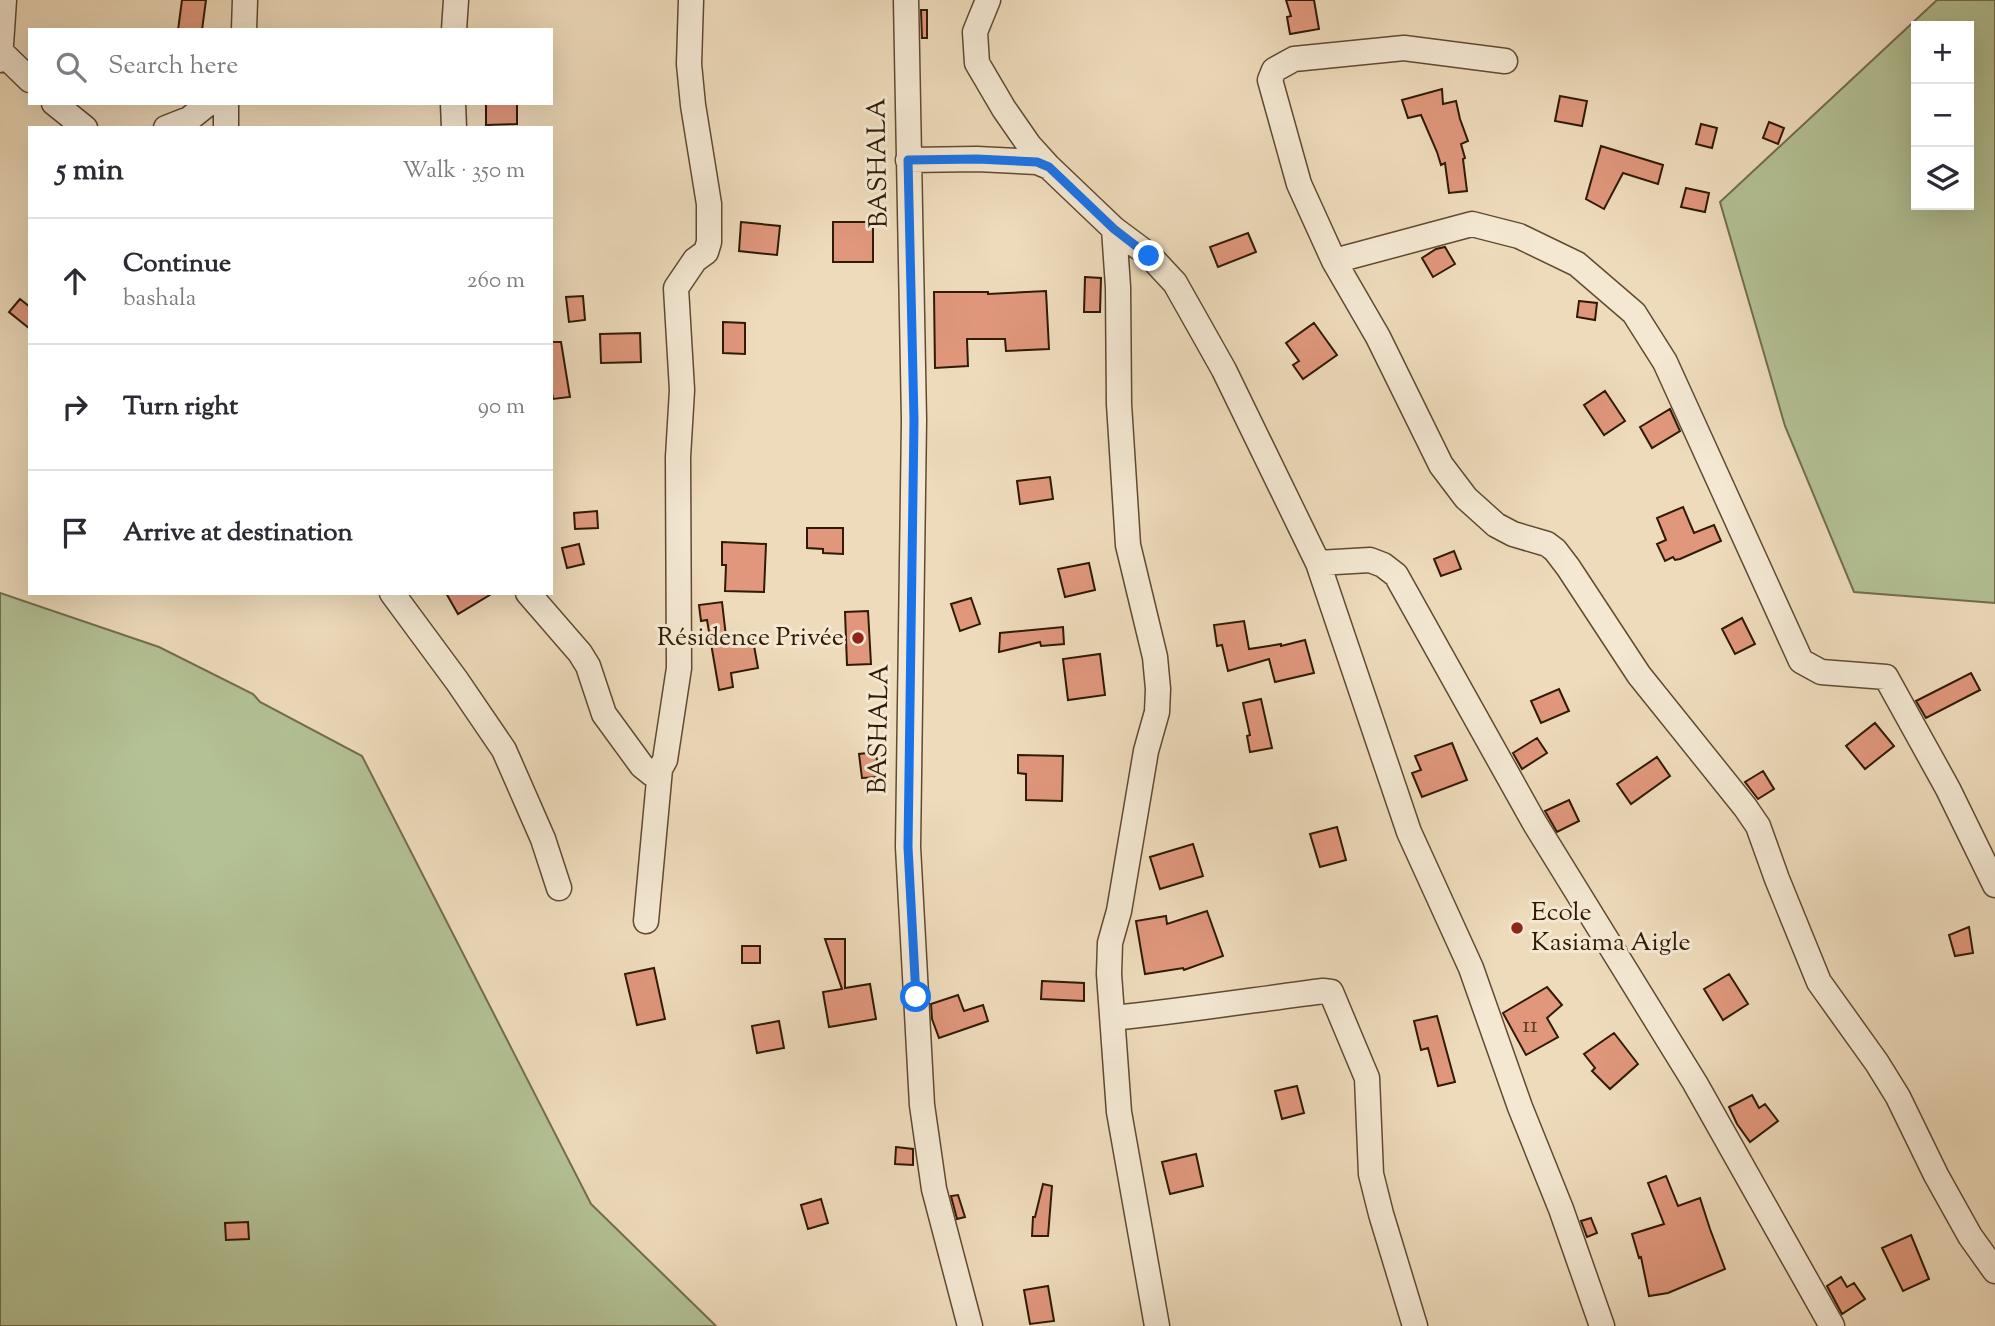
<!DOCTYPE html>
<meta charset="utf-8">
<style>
:root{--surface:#fff;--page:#f7f7f7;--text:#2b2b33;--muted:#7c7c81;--line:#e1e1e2}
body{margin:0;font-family:"Sorts Mill Goudy",serif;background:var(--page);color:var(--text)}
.controls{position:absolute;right:21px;top:21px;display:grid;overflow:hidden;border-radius:0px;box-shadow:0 7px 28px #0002}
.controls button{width:63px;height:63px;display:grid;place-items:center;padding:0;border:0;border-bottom:2px solid var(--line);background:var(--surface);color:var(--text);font:35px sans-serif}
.stop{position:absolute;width:21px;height:21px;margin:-16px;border:5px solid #1a73e8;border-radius:50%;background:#fff}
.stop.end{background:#1a73e8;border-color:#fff;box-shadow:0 2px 7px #0008}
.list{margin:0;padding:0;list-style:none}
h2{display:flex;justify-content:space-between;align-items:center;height:91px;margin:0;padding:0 28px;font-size:30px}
h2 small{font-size:23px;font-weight:400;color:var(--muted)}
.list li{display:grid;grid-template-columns:46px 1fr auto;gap:21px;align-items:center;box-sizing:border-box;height:126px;padding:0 28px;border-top:2px solid var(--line)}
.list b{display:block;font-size:26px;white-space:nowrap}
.list p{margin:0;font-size:23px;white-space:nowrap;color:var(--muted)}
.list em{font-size:23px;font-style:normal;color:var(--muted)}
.icon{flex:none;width:38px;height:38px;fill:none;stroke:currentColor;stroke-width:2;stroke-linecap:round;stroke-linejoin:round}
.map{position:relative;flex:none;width:1995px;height:1326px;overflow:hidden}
.search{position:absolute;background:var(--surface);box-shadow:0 7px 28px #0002;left:28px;top:28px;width:525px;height:77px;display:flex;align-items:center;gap:18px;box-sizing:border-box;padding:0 24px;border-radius:0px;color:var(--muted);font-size:26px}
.panel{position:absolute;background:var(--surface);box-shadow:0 7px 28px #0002;left:28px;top:126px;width:525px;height:469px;border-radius:0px}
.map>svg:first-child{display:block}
.green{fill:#b3c194;stroke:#726e4c;stroke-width:2;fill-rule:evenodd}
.building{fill:#e0977c;stroke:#301a04;stroke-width:2}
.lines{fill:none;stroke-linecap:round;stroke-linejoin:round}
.minor-casing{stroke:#604a32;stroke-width:27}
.minor{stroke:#f4e8d3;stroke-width:24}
.route{stroke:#1a73e8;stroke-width:9}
.poi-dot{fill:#8f2418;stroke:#f4e8d3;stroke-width:2.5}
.labels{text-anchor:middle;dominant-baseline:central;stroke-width:6;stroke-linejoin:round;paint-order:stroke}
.number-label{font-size:23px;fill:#5c3922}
.street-label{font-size:26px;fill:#301a04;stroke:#f4e8d3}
.poi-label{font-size:26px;fill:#301a04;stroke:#f4e8d3;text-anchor:end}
</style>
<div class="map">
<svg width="1995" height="1326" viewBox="0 0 1995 1326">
<rect width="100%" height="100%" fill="#eedbbb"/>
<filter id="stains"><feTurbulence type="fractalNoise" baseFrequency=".00286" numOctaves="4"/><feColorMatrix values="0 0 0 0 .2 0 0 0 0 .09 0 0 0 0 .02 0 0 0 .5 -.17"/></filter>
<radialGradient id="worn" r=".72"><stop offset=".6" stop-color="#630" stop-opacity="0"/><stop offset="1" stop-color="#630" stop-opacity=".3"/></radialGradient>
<!-- green -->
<path class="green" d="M 1937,0 L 1995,0 L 1995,603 L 1854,592 L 1785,426 L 1720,202 ZM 1916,26 L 1969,26 L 1969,205 L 1916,205 Z
M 0,593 L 159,647 L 253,694 L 260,702 L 362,756 L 591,1204 L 716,1326 L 0,1326 Z"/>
<!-- building -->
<path class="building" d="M 182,0 L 206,0 L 202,30 L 178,30 Z
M 1286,0 L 1314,0 L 1319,29 L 1290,34 L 1287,17 L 1291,16 Z
M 921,10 L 927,10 L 927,38 L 922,38 Z
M 1442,89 L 1443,104 L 1456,101 L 1460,119 L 1468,141 L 1461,144 L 1465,158 L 1463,159 L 1467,191 L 1449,193 L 1445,163 L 1441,165 L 1437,152 L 1421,115 L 1408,118 L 1402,100 Z
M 1560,96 L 1587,101 L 1582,126 L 1555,121 Z
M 486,103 L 517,103 L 517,124 L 486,125 Z
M 1769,122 L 1784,128 L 1778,144 L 1763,138 Z
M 1701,124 L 1717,128 L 1712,148 L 1696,144 Z
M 1601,146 L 1663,165 L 1658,184 L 1623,173 L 1604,209 L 1586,199 Z
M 1686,188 L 1709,193 L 1705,212 L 1681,207 Z
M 741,222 L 780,226 L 777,255 L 739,251 Z
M 833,222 L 873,222 L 873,262 L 833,262 Z
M 1248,233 L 1256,252 L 1218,267 L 1210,247 Z
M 1445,247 L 1455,264 L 1433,277 L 1422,258 L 1436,249 Z
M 1085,277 L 1101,278 L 1100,312 L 1084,312 Z
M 1046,291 L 1049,349 L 1006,351 L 1005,339 L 967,339 L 968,366 L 935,368 L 934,292 L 988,292 L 988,294 Z
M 583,296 L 585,320 L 569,322 L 566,297 Z
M 20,299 L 30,307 L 30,329 L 9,312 Z
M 1579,301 L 1597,303 L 1595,320 L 1577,317 Z
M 723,322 L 745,323 L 745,354 L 723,353 Z
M 1314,323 L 1337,355 L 1303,379 L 1293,365 L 1299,361 L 1286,343 Z
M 640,333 L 641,362 L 601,363 L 600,334 Z
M 551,342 L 561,342 L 570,397 L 553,399 L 551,387 Z
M 1605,391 L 1625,421 L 1604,435 L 1584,405 Z
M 1670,409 L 1680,431 L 1652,448 L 1640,427 Z
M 1050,477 L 1053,499 L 1020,504 L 1017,481 Z
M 1683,507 L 1694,533 L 1714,525 L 1721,541 L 1680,559 L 1675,560 L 1673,557 L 1665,561 L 1657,544 L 1666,540 L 1657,518 Z
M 597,511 L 598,528 L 575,529 L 574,513 Z
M 807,528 L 843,528 L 843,554 L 823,553 L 823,549 L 807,548 Z
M 722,542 L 766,544 L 764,592 L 725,591 L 726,565 L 722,565 Z
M 579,544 L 584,564 L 567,568 L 562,548 Z
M 1454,551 L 1461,569 L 1441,576 L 1434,559 Z
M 1089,563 L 1095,590 L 1065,597 L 1058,569 Z
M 446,593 L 493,593 L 458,614 Z
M 971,598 L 980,624 L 960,631 L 951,604 Z
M 722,602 L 727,645 L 753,640 L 758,668 L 731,673 L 733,687 L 719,690 L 707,620 L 701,621 L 699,605 Z
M 868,611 L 871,664 L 847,665 L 845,612 Z
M 1742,618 L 1755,644 L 1735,654 L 1722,629 Z
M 1244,621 L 1249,649 L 1281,644 L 1281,646 L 1305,640 L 1314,673 L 1275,682 L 1269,659 L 1228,671 L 1222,645 L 1217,646 L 1214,625 Z
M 1063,627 L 1064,644 L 1041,646 L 1040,642 L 999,652 L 1000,633 Z
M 1100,654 L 1105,695 L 1068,700 L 1063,659 Z
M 1971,673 L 1980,690 L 1926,718 L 1916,701 Z
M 1559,689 L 1569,711 L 1541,723 L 1531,701 Z
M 1261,699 L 1272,748 L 1250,752 L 1247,736 L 1250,735 L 1243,703 Z
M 1875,723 L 1894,746 L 1865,769 L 1846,746 Z
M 1537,738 L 1547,753 L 1522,769 L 1513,753 Z
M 1452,743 L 1467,780 L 1422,797 L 1412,773 L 1421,770 L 1415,756 Z
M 876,752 L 879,777 L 862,778 L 859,754 Z
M 1018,755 L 1063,756 L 1062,801 L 1026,800 L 1026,774 L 1018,773 Z
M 1657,757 L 1670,776 L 1631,804 L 1617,784 Z
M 1763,771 L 1774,789 L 1758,799 L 1745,782 Z
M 1569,800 L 1579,821 L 1557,832 L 1545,811 Z
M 1337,827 L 1346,860 L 1320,867 L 1310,834 Z
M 1193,844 L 1203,876 L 1160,889 L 1150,857 Z
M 1207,911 L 1223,956 L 1184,970 L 1183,968 L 1145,974 L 1136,921 L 1166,916 L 1167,924 Z
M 1969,927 L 1973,953 L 1955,956 L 1949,935 Z
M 825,939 L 845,939 L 845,988 L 870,984 L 876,1019 L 829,1027 L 823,992 L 842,989 Z
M 742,946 L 760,946 L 760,963 L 742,963 Z
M 654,968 L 665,1019 L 637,1025 L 625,974 Z
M 1729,974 L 1748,1004 L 1723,1020 L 1704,989 Z
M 1042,981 L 1084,983 L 1084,1001 L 1041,999 Z
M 1547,987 L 1562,1005 L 1547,1018 L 1558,1037 L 1526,1055 L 1503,1013 Z
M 958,995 L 964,1011 L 983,1005 L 988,1021 L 939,1038 L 932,1019 L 931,1004 Z
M 1437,1016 L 1455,1082 L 1438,1086 L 1428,1048 L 1421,1050 L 1414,1021 Z
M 779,1021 L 784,1048 L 757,1053 L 752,1026 Z
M 1614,1033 L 1638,1064 L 1610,1089 L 1592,1071 L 1595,1068 L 1584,1054 Z
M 1297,1086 L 1304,1113 L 1282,1119 L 1275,1091 Z
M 1752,1095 L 1759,1108 L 1765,1104 L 1778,1121 L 1750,1142 L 1737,1124 L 1729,1107 Z
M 896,1147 L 913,1149 L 913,1165 L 895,1164 Z
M 1196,1154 L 1203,1186 L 1170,1194 L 1162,1162 Z
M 1666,1176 L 1678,1206 L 1700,1198 L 1710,1229 L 1725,1269 L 1668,1293 L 1649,1296 L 1641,1257 L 1639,1258 L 1632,1234 L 1664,1224 L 1648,1183 Z
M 1043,1184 L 1052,1186 L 1048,1236 L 1032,1236 L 1033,1217 L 1035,1217 Z
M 958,1195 L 965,1217 L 957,1219 L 951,1196 Z
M 821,1199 L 828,1223 L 808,1229 L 801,1205 Z
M 1591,1218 L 1597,1233 L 1587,1237 L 1581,1221 Z
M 248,1222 L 249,1239 L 226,1240 L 225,1223 Z
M 1911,1235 L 1929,1279 L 1903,1291 L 1882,1248 Z
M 1841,1277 L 1847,1287 L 1854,1283 L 1865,1299 L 1842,1314 L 1827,1286 Z
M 1048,1286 L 1054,1321 L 1030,1324 L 1024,1290 Z"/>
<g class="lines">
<defs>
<path id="minor" d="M 906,0 L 914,420 L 908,847 L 922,1105 L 934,1189 L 970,1326
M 988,0 L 975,32 L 977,63 L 1004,109 L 1029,145 L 1049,167 L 1114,229 L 1149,255 L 1175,283 L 1224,370 L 1318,563 L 1409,832 L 1471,968 L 1520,1107 L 1561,1209 L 1602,1326
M 244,30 L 245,0
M 454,30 L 456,0
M 0,51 L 30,80
M 0,60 L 4,0
M 1505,61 L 1404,48 L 1294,59 L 1274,70 L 1270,80 L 1299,184 L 1334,261 L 1378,337 L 1441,465 L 1466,498 L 1496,525 L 1513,534 L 1547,544 L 1555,550 L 1568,567 L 1639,675 L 1745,807 L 1758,826 L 1777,879 L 1819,982 L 1877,1063 L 1898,1097 L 1936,1175 L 1970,1236 L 1995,1271
M 54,103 L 85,128
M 453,103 L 454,128
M 166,128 L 189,119 L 209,103
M 226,128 L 226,103
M 908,160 L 977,159 L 1037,162 L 1049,167
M 1114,229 L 1118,287 L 1119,404 L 1128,545 L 1155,657 L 1158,689 L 1157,712 L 1146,751 L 1119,911 L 1110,943 L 1109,974 L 1119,1112 L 1157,1326
M 1334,261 L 1472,224 L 1519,236 L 1577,264 L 1634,313 L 1665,362 L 1801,661 L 1821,672 L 1886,677 L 1948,789 L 1995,885
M 1318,563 L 1370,560 L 1383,565 L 1396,575 L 1534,822 L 1695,1083 L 1832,1326
M 392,593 L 457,681 L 504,750 L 543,839 L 559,888
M 528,593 L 580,653 L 588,666 L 604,714 L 642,766 L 652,774 L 660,769 L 665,760 L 679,668 L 678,457 L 682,390 L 676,288 L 695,260 L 706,252 L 709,242 L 709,204 L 693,105 L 689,64 L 691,0
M 646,921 L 660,769
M 1113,1018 C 1183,1011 1253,1000 1323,991 L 1331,992 L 1367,1078 L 1371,1174 L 1381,1214 L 1415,1326"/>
</defs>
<!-- minor casing -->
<use href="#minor" class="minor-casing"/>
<!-- minor -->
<use href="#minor" class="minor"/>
</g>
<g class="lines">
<!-- route -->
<path class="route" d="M 916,997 L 908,847 L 914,420 L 908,160 L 977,159 L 1037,162 L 1049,167 L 1114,229 L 1149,256"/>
</g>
<!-- markers -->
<g class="poi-dot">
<circle cx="858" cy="638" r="7"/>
<circle cx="1517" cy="928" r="7"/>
</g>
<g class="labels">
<!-- number labels -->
<g class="number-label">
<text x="1530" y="1026">11</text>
</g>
<!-- street labels -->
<g class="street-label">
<text transform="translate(879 163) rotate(-91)">BASHALA</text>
<text transform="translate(880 729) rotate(-89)">BASHALA</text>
</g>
<!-- poi labels -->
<g class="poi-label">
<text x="844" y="638">Résidence Privée</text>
<text x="1531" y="913" text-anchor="start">Ecole<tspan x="1531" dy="30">Kasiama Aigle</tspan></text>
</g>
</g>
<rect width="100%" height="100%" filter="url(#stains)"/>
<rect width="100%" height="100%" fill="url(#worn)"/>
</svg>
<div class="controls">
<button>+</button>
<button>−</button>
<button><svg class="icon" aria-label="layers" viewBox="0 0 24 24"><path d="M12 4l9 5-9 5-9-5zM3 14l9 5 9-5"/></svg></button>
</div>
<div class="stop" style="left:916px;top:997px"></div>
<div class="stop end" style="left:1149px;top:256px"></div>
<div class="search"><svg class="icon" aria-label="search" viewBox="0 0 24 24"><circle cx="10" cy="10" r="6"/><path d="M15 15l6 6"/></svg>Search here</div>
<section class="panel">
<h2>5 min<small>Walk · 350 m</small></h2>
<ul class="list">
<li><svg class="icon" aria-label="ahead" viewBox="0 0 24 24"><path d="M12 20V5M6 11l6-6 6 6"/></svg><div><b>Continue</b><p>bashala</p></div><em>260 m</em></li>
<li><svg class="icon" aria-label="right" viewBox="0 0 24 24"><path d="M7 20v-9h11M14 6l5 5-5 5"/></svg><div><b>Turn right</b></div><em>90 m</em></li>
<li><svg class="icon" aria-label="arrive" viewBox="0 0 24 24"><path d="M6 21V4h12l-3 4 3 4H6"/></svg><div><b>Arrive at destination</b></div></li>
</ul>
</section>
</div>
